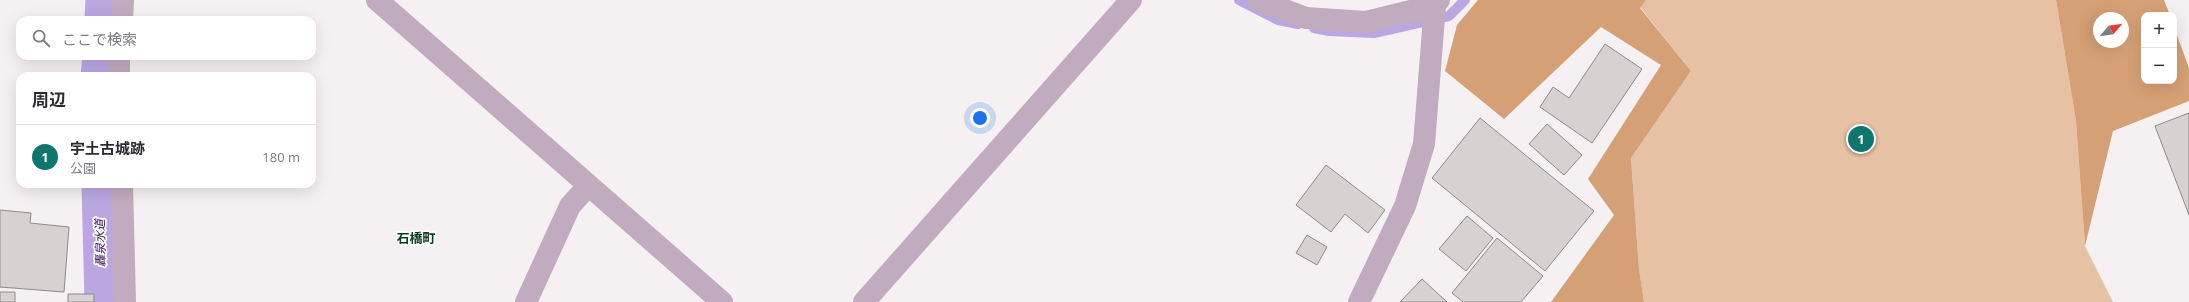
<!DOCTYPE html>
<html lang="ja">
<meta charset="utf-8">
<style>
:root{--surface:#fff;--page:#f2f2f3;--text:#2b2b33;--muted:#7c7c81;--line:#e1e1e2;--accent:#0f766e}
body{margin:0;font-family:"Open Sans","Noto Sans JP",sans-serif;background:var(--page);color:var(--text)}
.controls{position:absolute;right:12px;top:12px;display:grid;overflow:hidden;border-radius:8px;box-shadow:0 4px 16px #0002}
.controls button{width:36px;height:36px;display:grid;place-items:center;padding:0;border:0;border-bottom:1px solid var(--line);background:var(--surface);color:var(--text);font:20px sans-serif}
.compass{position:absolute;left:2093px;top:12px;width:36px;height:36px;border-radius:50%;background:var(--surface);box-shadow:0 4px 16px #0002;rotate:61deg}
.you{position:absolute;left:980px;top:118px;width:14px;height:14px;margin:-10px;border:3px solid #fff;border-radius:50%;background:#1a73e8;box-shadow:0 0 0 6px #1a73e833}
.badge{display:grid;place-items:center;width:26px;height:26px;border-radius:50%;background:var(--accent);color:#fff;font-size:13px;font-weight:700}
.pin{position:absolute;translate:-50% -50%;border:2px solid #fff;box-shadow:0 1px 4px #0006}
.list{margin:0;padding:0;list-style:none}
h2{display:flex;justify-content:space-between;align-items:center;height:52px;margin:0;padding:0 16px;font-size:17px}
h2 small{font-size:13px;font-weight:400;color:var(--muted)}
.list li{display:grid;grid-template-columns:26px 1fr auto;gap:12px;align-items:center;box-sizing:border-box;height:64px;padding:0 16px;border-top:1px solid var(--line)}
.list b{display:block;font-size:15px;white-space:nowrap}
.list p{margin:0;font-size:13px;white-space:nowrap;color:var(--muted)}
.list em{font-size:13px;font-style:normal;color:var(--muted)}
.icon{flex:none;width:22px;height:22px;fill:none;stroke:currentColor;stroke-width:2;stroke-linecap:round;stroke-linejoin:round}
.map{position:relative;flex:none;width:2189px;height:302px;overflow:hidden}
.search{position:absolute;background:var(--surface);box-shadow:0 4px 16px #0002;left:16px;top:16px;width:300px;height:44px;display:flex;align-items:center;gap:10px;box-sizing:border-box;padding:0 14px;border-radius:12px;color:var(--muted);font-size:15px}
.panel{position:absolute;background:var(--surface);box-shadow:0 4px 16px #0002;left:16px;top:72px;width:300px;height:116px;border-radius:12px}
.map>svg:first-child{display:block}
.green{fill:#e6c1a4}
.forest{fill:#d5a075;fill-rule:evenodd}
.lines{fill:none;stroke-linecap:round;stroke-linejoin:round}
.stream{stroke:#baa7e2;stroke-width:10}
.canal{stroke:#baa7e2;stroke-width:35}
.building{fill:#d7d2d1;stroke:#908b8b}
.street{stroke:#c1abbf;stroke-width:22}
.labels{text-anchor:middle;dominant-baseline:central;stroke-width:3.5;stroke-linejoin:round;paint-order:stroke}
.water-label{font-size:12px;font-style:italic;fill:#34165a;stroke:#fff}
.quarter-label{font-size:13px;font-weight:bold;fill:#0a3f1c;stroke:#fff}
</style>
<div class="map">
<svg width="2189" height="302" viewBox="0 0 2189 302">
<rect width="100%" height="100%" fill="#f5f0f1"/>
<!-- green -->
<path class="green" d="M 1646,0 L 2056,0 L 2076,121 L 2085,246 L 2113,302 L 1644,302 L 1639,269 L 1631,158 L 1691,71 L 1640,7 Z"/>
<!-- forest -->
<path class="forest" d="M 1478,0 L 1646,0 L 1640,8 L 1691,71 L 1631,158 L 1639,269 L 1644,302 L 1551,302 L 1614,215 L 1588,179 L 1661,65 L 1601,27 L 1504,119 L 1445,71 L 1457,25 Z
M 2056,0 L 2164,0 L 2170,15 L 2144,15 L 2144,81 L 2174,81 L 2174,27 L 2189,68 L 2189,101 L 2113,131 L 2085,246 L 2076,121 ZM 2099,18 L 2123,18 L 2123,42 L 2099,42 Z"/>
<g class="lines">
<!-- stream -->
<path class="stream" d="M 1239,0 L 1278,20 L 1298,24
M 1314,28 L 1329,31 L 1374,33 L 1449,16 L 1465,0"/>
<!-- canal -->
<path class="canal" d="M 102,20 L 103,0
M 98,76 L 100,56
M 99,184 L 102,302"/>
</g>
<!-- building -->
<path class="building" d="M 1605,44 L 1642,69 L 1592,143 L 1540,107 L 1553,87 L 1569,98 Z
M 2189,113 L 2189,215 L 2155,126 Z
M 1480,118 L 1594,211 L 1545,271 L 1432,178 Z
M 1547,124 L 1582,155 L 1564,175 L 1529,144 Z
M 1326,165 L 1385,210 L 1368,233 L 1345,214 L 1331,232 L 1296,205 Z
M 0,210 L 31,213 L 30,223 L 69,227 L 64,292 L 0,287 Z
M 1467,216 L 1493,238 L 1466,271 L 1439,249 Z
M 1307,235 L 1327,247 L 1317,265 L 1296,253 Z
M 1497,238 L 1543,276 L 1521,302 L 1463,302 L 1452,293 Z
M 1422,279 L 1447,302 L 1400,302 Z
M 0,292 L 15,292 L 15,302 L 0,302 Z
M 68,294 L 94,294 L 94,302 L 68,302 Z"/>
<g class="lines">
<!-- street -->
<path class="street" d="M 377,0 L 722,302
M 1258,0 L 1306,18 L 1366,22 L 1435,5
M 122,20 L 123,0
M 119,56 L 119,76
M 122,184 L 125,302
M 526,302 L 570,206 L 588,186
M 864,302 L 1131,0
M 1359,302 L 1405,206 L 1424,144 L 1435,5 L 1439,0"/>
</g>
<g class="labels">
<!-- water labels -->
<g class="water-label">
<text transform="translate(100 243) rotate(-91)">轟泉水道</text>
</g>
<!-- quarter labels -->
<g class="quarter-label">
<text x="416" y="238">石橋町</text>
</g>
</g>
</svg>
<div class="controls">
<button>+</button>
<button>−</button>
</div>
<svg class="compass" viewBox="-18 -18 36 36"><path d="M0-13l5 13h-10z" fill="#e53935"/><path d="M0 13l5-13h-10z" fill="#7c7c81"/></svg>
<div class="you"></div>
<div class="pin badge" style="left:1861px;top:139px">1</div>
<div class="search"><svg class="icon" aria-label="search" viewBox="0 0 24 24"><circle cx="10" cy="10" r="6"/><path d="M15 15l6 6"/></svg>ここで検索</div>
<section class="panel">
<h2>周辺<small></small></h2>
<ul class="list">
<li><span class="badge">1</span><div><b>宇土古城跡</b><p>公園</p></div><em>180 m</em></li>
</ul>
</section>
</div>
